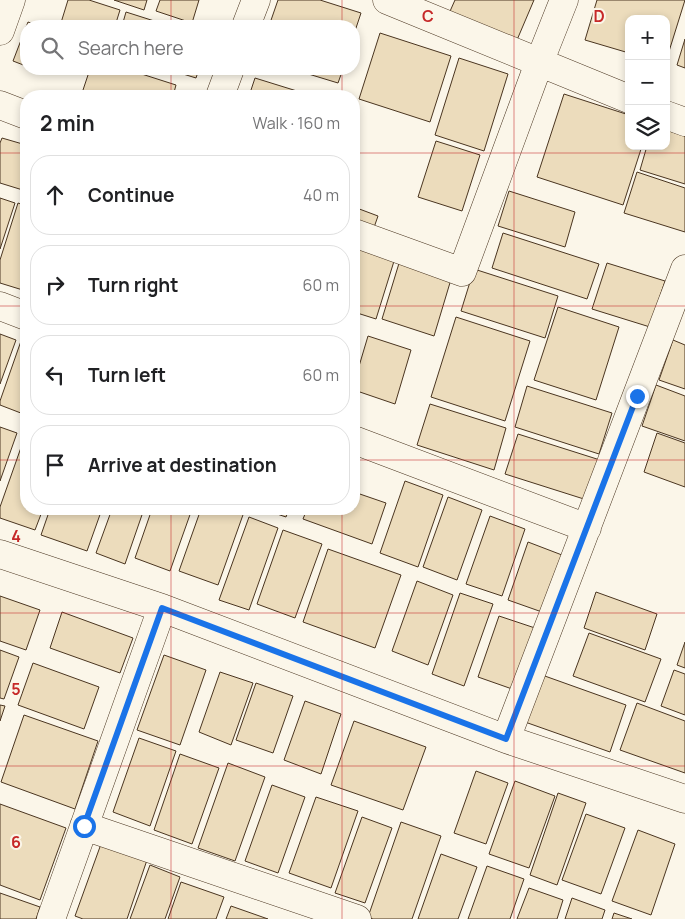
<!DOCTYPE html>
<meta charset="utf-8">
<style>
:root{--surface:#fff;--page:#f6f6f6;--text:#202124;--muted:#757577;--line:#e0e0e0}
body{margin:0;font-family:Manrope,sans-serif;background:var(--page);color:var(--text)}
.controls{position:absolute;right:15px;top:15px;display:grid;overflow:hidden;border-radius:10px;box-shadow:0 2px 8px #0003}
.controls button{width:45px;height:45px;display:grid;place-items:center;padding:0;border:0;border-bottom:1px solid var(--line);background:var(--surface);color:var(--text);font:25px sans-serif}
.stop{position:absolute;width:15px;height:15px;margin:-11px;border:4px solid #1a73e8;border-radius:50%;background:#fff}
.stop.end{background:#1a73e8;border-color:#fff;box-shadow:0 1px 5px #0008}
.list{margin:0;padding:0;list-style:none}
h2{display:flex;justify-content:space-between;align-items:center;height:65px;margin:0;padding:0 20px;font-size:21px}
h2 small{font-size:16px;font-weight:400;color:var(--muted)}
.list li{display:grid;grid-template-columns:32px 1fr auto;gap:15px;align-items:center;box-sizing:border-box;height:80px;margin:0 10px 10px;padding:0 10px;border:1px solid var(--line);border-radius:20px}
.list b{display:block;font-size:19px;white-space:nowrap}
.list em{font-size:16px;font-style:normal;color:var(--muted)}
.icon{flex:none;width:28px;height:28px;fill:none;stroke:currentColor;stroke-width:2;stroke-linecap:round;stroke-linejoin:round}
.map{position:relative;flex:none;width:685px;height:919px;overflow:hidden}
.search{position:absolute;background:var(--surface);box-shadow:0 2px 8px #0003;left:20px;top:20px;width:340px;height:55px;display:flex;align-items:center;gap:12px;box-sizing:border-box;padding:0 18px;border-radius:20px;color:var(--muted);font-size:19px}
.panel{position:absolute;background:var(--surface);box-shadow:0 2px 8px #0003;left:20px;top:90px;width:340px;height:425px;border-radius:20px}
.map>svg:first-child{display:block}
.building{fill:#ecdcbc;stroke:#4a3520}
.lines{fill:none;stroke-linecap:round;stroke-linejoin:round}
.minor-casing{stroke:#4a3520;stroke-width:29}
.minor{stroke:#fbf6e9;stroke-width:28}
.route{stroke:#1a73e8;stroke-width:6}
.grid{fill:none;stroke:#c62828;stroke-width:1;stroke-opacity:0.55}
.grid-label{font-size:16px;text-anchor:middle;font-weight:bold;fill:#c62828;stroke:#fbf6e9;stroke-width:4;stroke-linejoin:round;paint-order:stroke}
</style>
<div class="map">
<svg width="685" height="919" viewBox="0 0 685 919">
<rect width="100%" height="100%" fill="#fbf6e9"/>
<!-- building -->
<path class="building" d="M 68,0 L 89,0 L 120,10 L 115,26 L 60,26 Z
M 114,0 L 147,0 L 144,10 Z
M 160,0 L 199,0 L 192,23 L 156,11 Z
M 278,0 L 320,0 L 361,13 L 354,34 L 354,26 L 269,26 Z
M 455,0 L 534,0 L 514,47 L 447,18 Z
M 597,0 L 685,0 L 666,61 L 666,19 L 629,19 L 629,53 L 585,40 Z
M 126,12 L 170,26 L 122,26 Z
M 28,22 L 39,26 L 26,26 L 26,66 L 13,61 Z
M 380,33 L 451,56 L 430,122 L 359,99 Z
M 685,39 L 685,68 L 677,65 Z
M 459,58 L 508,74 L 484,151 L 435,135 Z
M 90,69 L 126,69 L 176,85 L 173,96 L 81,96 Z
M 167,69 L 199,69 L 196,78 Z
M 292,69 L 343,69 L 338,83 Z
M 255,78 L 313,96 L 249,96 Z
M 564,94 L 629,115 L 629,146 L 642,146 L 623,205 L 537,177 Z
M 666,130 L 685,136 L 685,184 L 640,170 L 647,146 L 666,146 Z
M 2,138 L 26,145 L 26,191 L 0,183 L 0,143 Z
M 436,141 L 480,155 L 462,211 L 418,197 Z
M 637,172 L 685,188 L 685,232 L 624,213 Z
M 509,191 L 575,212 L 565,247 L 498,226 Z
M 0,198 L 15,203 L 0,249 Z
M 18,203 L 26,206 L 26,291 L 0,283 L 0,260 Z
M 354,207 L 378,216 L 371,236 L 354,230 Z
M 503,233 L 599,264 L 587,299 L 492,268 Z
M 354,245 L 395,258 L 376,319 L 354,312 Z
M 400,260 L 452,276 L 434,336 L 382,319 Z
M 607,263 L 665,281 L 650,327 L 592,309 Z
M 474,269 L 558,296 L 545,338 L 461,311 Z
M 558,307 L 619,327 L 596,400 L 534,380 Z
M 456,317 L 530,341 L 505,421 L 431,397 Z
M 0,334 L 16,340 L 0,384 Z
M 368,336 L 411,350 L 395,404 L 354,390 L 354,383 Z
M 673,340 L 685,345 L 685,389 L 659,380 Z
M 21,341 L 26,342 L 26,415 L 0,405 L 0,401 Z
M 354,341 L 359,343 L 354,360 Z
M 656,385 L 685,396 L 685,441 L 642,426 Z
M 527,386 L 612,413 L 599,454 L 515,427 Z
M 430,404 L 506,428 L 494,470 L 417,445 Z
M 0,427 L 17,433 L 0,481 Z
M 657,433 L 685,443 L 685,487 L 644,472 Z
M 518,434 L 600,460 L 587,500 L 505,474 Z
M 24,439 L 26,439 L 26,509 L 43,509 L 35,530 L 0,518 L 0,507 Z
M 405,481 L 443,495 L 418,567 L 380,553 Z
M 354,492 L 386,503 L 372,544 L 303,519 L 307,509 L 354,509 Z
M 448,497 L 482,510 L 457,580 L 423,567 Z
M 50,509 L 102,509 L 87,551 L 41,535 Z
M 112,509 L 144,509 L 125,564 L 96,553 Z
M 152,509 L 192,509 L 170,571 L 135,558 Z
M 201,509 L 235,509 L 244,512 L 218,585 L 179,571 Z
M 262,509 L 289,509 L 286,517 Z
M 490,516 L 525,529 L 502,596 L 466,584 Z
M 249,517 L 278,528 L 249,610 L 219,600 Z
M 283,530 L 322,544 L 295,618 L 257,604 Z
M 528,542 L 562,555 L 542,612 L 508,600 Z
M 328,549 L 401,575 L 375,648 L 303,622 Z
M 417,581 L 453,595 L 428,665 L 392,651 Z
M 596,592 L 657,614 L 645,650 L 584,628 Z
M 460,593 L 493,604 L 464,686 L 432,674 Z
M 0,596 L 40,610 L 26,650 L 0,641 Z
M 62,612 L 133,638 L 120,673 L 50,648 Z
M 499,616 L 538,629 L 515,690 L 478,677 Z
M 589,633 L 661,659 L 645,702 L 573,676 Z
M 685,642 L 685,668 L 677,665 Z
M 0,650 L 19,657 L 4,699 L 0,698 Z
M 164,655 L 206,670 L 180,745 L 137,730 Z
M 33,663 L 99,687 L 84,729 L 18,705 Z
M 674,670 L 685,674 L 685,715 L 661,706 Z
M 220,672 L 253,683 L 231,745 L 199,732 Z
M 542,675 L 626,705 L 610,752 L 525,722 Z
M 256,683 L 293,696 L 273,753 L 236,740 Z
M 305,701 L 341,714 L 321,774 L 284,760 Z
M 637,703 L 685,721 L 685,773 L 620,750 Z
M 0,705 L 5,706 L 0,721 Z
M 24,715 L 98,741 L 75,809 L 1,782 Z
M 354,721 L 426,747 L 403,810 L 331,785 Z
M 139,738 L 176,751 L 150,826 L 113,812 Z
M 180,754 L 219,768 L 192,844 L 154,830 Z
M 228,763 L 265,777 L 235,861 L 198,848 Z
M 476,771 L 508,783 L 486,844 L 454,833 Z
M 515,781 L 555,796 L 529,868 L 489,854 Z
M 272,785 L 305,797 L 278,873 L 245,861 Z
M 558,793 L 586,803 L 557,885 L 530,875 Z
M 316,797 L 358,811 L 331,888 L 289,873 Z
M 0,804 L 66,828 L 40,900 L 0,885 Z
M 586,814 L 625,828 L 601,894 L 562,880 Z
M 362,817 L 392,828 L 365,903 L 335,893 Z
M 401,822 L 441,836 L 412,919 L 373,919 L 368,917 Z
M 638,830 L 675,844 L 651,915 L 612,901 Z
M 101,844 L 147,860 L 127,919 L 83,919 L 75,916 Z
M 441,854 L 477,867 L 458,919 L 418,919 Z
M 150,865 L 180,877 L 165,919 L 130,919 Z
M 487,866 L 524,879 L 510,919 L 468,919 Z
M 181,882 L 224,897 L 216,919 L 168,919 Z
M 529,888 L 563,900 L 557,919 L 517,919 Z
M 0,893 L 40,907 L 36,919 L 0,919 Z
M 572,898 L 605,910 L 602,919 L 565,919 Z
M 231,906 L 268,919 L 226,919 Z
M 614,913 L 632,919 L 612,919 Z"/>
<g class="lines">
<defs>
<path id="minor" d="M 387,0 L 629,99
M 246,26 L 256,0
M 0,31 L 11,0
M 220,96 L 230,69
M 0,105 L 26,115
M 666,115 L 685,122
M 354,233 L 462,272 L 539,63 L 564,0
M 0,306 L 26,316
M 354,440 L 587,528
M 0,554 L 162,608 L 506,739 L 685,799
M 506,739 L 685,269
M 84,826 L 357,919
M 51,919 L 162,608"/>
</defs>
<!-- minor casing -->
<use href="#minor" class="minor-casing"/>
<!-- minor -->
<use href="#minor" class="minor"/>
</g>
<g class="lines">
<!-- route -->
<path class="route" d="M 84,826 L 162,608 L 506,739 L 637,396"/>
</g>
<!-- grid -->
<path class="grid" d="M 171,0 L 171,26M 342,0 L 342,26M 514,0 L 514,919M 171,69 L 171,96M 342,69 L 342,96M 0,153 L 26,153M 354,153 L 685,153M 0,306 L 26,306M 354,306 L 685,306M 0,460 L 26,460M 354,460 L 685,460M 171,509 L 171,919M 342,509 L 342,919M 0,613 L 685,613M 0,766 L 685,766"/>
<g class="grid-label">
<text x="428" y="22">C</text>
<text x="599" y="22">D</text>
<text x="16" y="542">4</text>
<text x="16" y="695">5</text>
<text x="16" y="848">6</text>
</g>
</svg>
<div class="controls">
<button>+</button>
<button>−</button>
<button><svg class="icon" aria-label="layers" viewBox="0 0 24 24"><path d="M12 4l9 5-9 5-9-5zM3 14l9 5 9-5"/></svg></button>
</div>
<div class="stop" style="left:84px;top:826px"></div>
<div class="stop end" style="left:637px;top:396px"></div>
<div class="search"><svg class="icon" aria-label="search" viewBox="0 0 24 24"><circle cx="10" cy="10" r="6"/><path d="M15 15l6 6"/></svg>Search here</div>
<section class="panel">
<h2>2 min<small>Walk · 160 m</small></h2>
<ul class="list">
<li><svg class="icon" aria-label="ahead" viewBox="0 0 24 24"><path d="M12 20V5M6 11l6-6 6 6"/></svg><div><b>Continue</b></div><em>40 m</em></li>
<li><svg class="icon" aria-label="right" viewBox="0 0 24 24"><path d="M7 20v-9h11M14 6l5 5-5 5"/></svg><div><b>Turn right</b></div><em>60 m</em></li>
<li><svg class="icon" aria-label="left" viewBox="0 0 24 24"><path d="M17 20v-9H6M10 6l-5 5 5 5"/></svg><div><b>Turn left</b></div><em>60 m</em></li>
<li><svg class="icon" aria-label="arrive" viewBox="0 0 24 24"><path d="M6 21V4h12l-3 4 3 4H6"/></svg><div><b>Arrive at destination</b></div></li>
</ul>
</section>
</div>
